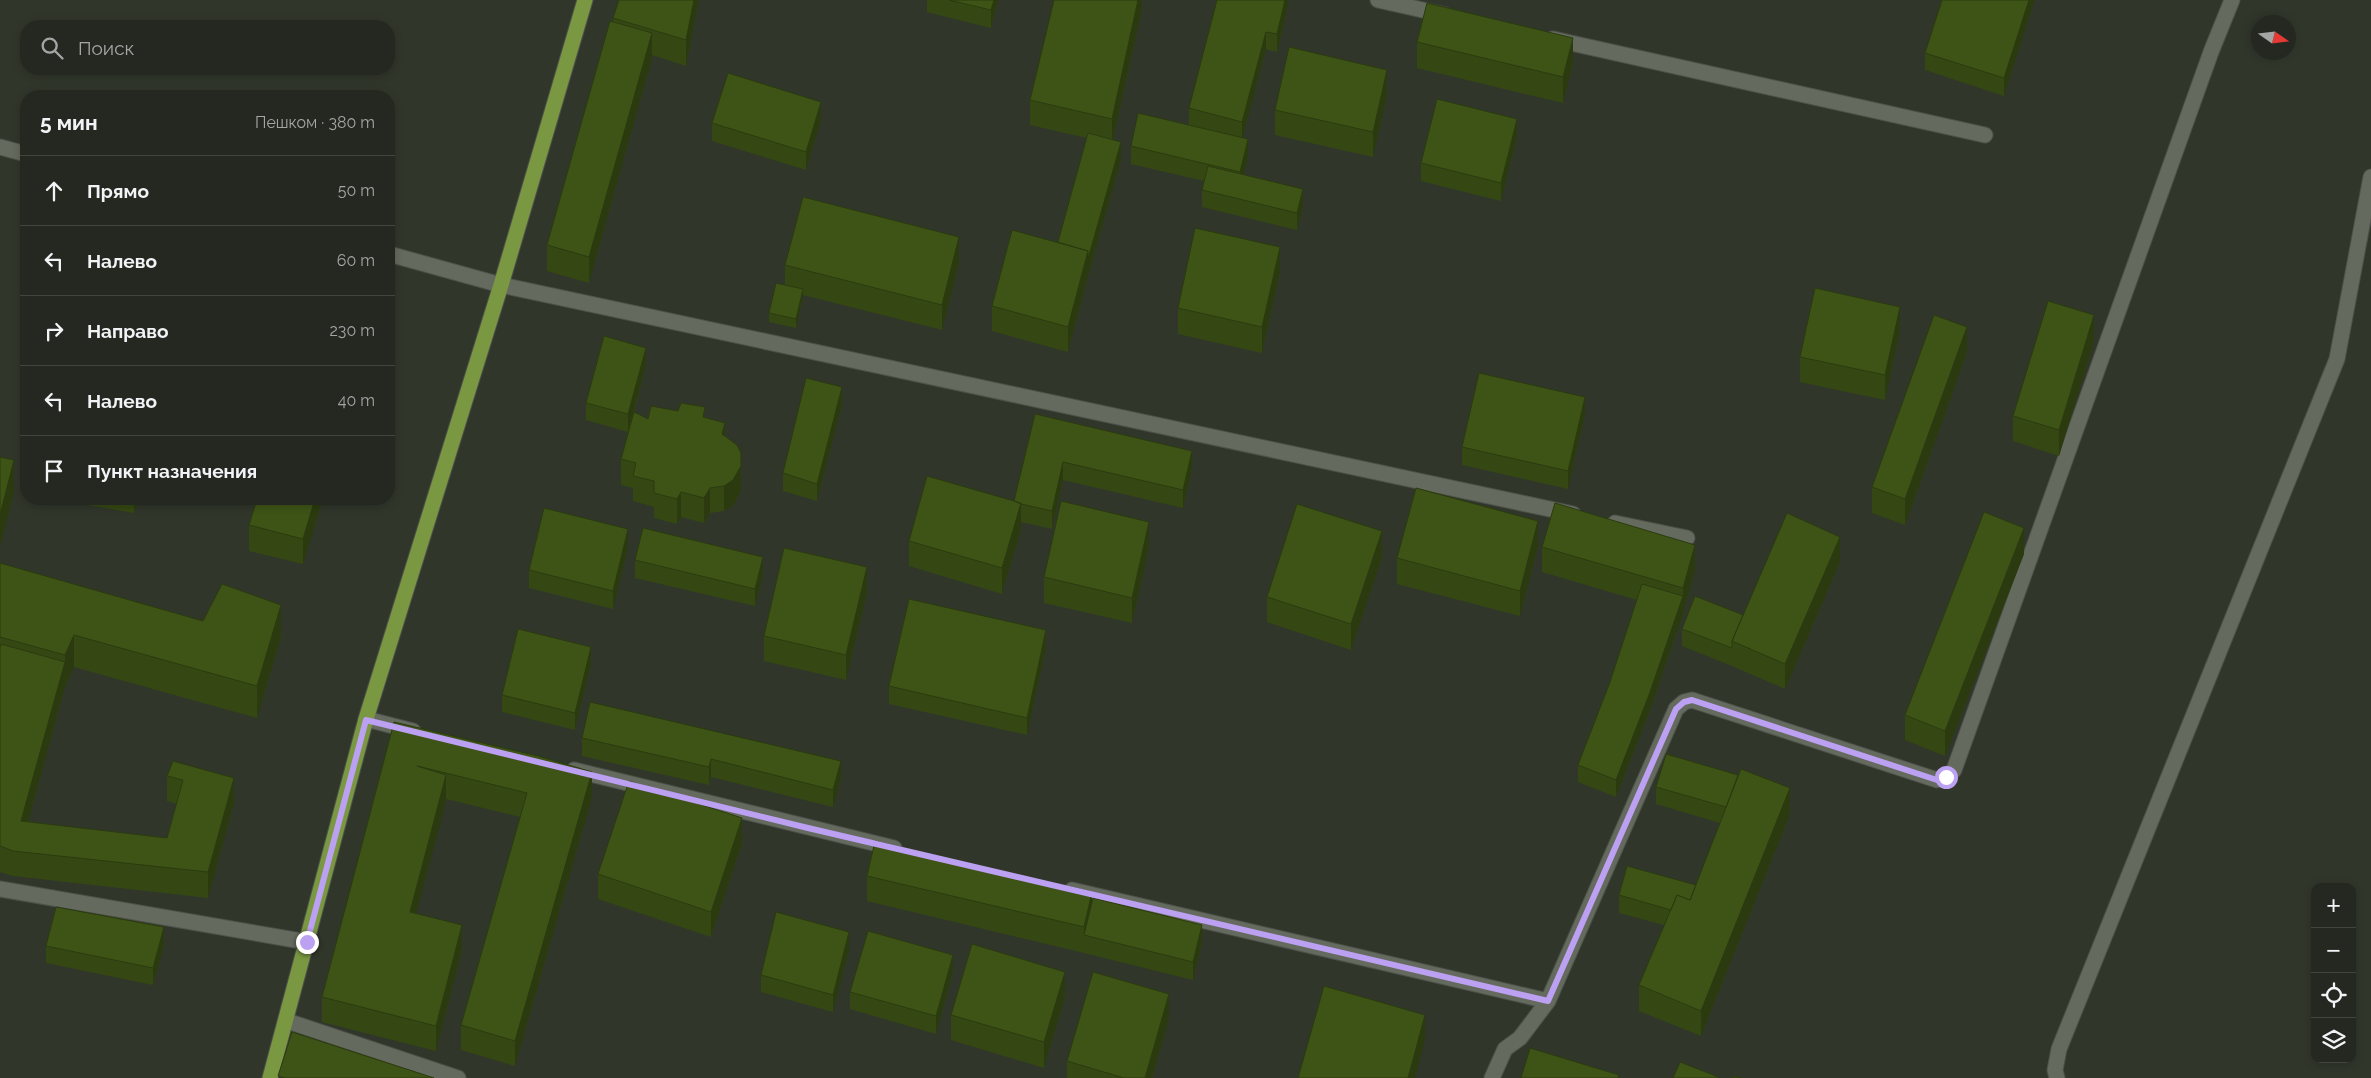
<!DOCTYPE html>
<html lang="ru">
<meta charset="utf-8">
<style>
:root{--surface:#252820;--page:#2d3029;--text:#f1f3f6;--muted:#a3a6a5;--line:#42443e}
body{margin:0;font-family:Raleway,sans-serif;background:var(--page);color:var(--text)}
.controls{position:absolute;right:15px;bottom:15px;display:grid;overflow:hidden;border-radius:10px;box-shadow:0 2px 8px #0003}
.controls button{width:45px;height:45px;display:grid;place-items:center;padding:0;border:0;border-bottom:1px solid var(--line);background:var(--surface);color:var(--text);font:25px sans-serif}
.compass{position:absolute;left:2251px;top:15px;width:45px;height:45px;border-radius:50%;background:var(--surface);box-shadow:0 2px 8px #0003;rotate:104deg}
.stop{position:absolute;width:15px;height:15px;margin:-11px;border:4px solid #bca0f2;border-radius:50%;background:#fff}
.stop.end{background:#bca0f2;border-color:#fff;box-shadow:0 1px 5px #0008}
.list{margin:0;padding:0;list-style:none}
h2{display:flex;justify-content:space-between;align-items:center;height:65px;margin:0;padding:0 20px;font-size:21px}
h2 small{font-size:16px;font-weight:400;color:var(--muted)}
.list li{display:grid;grid-template-columns:32px 1fr auto;gap:15px;align-items:center;box-sizing:border-box;height:70px;padding:0 20px;border-top:1px solid var(--line)}
.list b{display:block;font-size:19px;white-space:nowrap}
.list em{font-size:16px;font-style:normal;color:var(--muted)}
.icon{flex:none;width:28px;height:28px;fill:none;stroke:currentColor;stroke-width:2;stroke-linecap:round;stroke-linejoin:round}
.map{position:relative;flex:none;width:2371px;height:1078px;overflow:hidden}
.search{position:absolute;background:var(--surface);box-shadow:0 2px 8px #0003;left:20px;top:20px;width:375px;height:55px;display:flex;align-items:center;gap:12px;box-sizing:border-box;padding:0 18px;border-radius:20px;color:var(--muted);font-size:19px}
.panel{position:absolute;background:var(--surface);box-shadow:0 2px 8px #0003;left:20px;top:90px;width:375px;height:415px;border-radius:20px}
.map>svg:first-child{display:block}
.lines{fill:none;stroke-linecap:round;stroke-linejoin:round}
.minor-casing{stroke:#4d5149;stroke-width:17}
.major-casing{stroke:#4d5149;stroke-width:17}
.minor{stroke:#656a5e;stroke-width:15}
.major{stroke:#7a9842;stroke-width:15}
.wall{fill:#354813}
.shaded-wall{fill:#2b3b0f}
.building{fill:#3e5416;stroke:#2b3b0f}
.route{stroke:#bca0f2;stroke-width:6}
</style>
<div class="map">
<svg width="2371" height="1078" viewBox="0 0 2371 1078">
<rect width="100%" height="100%" fill="#31362b"/>
<g class="lines">
<defs>
<path id="minor" d="M 1378,0 L 1445,15
M 1553,39 L 1985,135
M 0,147 L 26,154
M 389,254 L 501,285 L 1573,514
M 1615,523 L 1687,538
M 366,719 L 413,731
M 574,770 L 894,848
M 0,889 L 307,942
M 1072,890 L 1548,1001
M 287,1021 L 458,1078
M 1492,1078 L 1505,1049 L 1520,1038 L 1548,1001 L 1676,709 L 1684,702 L 1692,700 L 1937,780 L 1946,777 L 1954,770 L 2211,52 L 2232,0
M 2057,1078 L 2055,1070 L 2059,1049 L 2337,359 L 2371,177"/>
<path id="major" d="M 270,1078 L 366,719 L 501,285 L 585,0"/>
</defs>
<!-- minor casing -->
<use href="#minor" class="minor-casing"/>
<!-- major casing -->
<use href="#major" class="major-casing"/>
<!-- minor -->
<use href="#minor" class="minor"/>
<!-- major -->
<use href="#major" class="major"/>
</g>
<!-- wall -->
<path class="wall" d="M 699,0 L 686,66 L 652,55 L 652,58 L 589,283 L 547,271 L 547,245 L 613,22 L 613,18 Z
M 927,0 L 998,0 L 991,28 L 927,12 Z
M 1142,0 L 1142,9 L 1113,140 L 1121,160 L 1088,276 L 1068,352 L 992,331 L 992,306 L 1058,242 L 1087,138 L 1030,125 L 1030,100 Z
M 1288,0 L 1288,6 L 1277,52 L 1266,49 L 1242,138 L 1248,157 L 1243,175 L 1303,207 L 1297,230 L 1202,207 L 1202,190 L 1204,181 L 1131,164 L 1131,146 L 1189,125 L 1189,108 Z
M 2034,0 L 2034,2 L 2004,96 L 1925,70 L 1925,53 Z
M 1417,42 L 1573,63 L 1563,103 L 1417,68 Z
M 1387,95 L 1373,157 L 1275,135 L 1275,110 Z
M 821,120 L 806,170 L 712,141 L 712,123 Z
M 1517,137 L 1501,201 L 1421,181 L 1421,163 Z
M 959,263 L 942,330 L 803,295 L 803,298 L 796,328 L 769,322 L 769,313 L 785,285 L 785,265 Z
M 1280,272 L 1262,353 L 1178,334 L 1178,308 Z
M 1900,332 L 1885,400 L 1800,382 L 1800,357 Z
M 2094,341 L 2059,456 L 2013,441 L 2013,416 Z
M 1967,352 L 1905,525 L 1872,513 L 1872,487 Z
M 646,365 L 634,412 L 648,419 L 705,417 L 725,436 L 741,491 L 733,506 L 724,511 L 710,513 L 704,523 L 681,517 L 677,524 L 654,518 L 654,507 L 633,501 L 633,488 L 621,485 L 621,459 L 628,432 L 586,420 L 586,403 Z
M 842,405 L 817,501 L 783,491 L 783,473 Z
M 1035,414 L 1192,469 L 1183,508 L 1063,480 L 1052,529 L 1021,522 L 1021,529 L 1002,594 L 909,566 L 909,541 L 1014,501 Z
M 1585,415 L 1568,489 L 1462,465 L 1462,447 Z
M 76,499 L 138,499 L 134,513 L 76,503 Z
M 257,499 L 323,499 L 303,564 L 249,551 L 249,525 Z
M 1538,546 L 1520,616 L 1397,584 L 1397,558 Z
M 628,547 L 613,609 L 529,588 L 529,570 Z
M 1149,547 L 1132,623 L 1044,603 L 1044,577 Z
M 1542,547 L 1695,570 L 1683,614 L 1649,713 L 1616,797 L 1578,782 L 1578,765 L 1610,682 L 1637,600 L 1542,572 Z
M 2024,554 L 1945,756 L 1905,740 L 1905,715 Z
M 1382,557 L 1351,650 L 1267,622 L 1267,597 Z
M 635,560 L 763,574 L 755,606 L 635,578 Z
M 1840,562 L 1785,689 L 1732,666 L 1682,646 L 1682,629 L 1743,615 Z
M 0,563 L 203,621 L 281,637 L 257,718 L 74,667 L 65,687 L 28,822 L 167,838 L 177,804 L 167,801 L 167,776 L 173,761 L 234,803 L 208,898 L 13,876 L 0,872 Z
M 867,593 L 846,680 L 764,661 L 764,636 Z
M 1046,648 L 1027,735 L 889,704 L 889,686 Z
M 591,664 L 575,730 L 502,712 L 502,695 Z
M 394,722 L 592,797 L 515,1066 L 461,1050 L 461,1025 L 520,817 L 446,799 L 416,913 L 462,950 L 436,1051 L 322,1022 L 322,997 Z
M 582,738 L 841,779 L 833,807 L 711,777 L 709,785 L 582,756 Z
M 1656,787 L 1790,814 L 1701,1036 L 1639,1011 L 1639,985 L 1664,925 L 1619,913 L 1619,895 L 1696,885 L 1720,823 L 1656,804 Z
M 742,843 L 711,937 L 598,899 L 598,874 Z
M 867,876 L 1092,903 L 1202,943 L 1193,980 L 1084,953 L 867,901 Z
M 164,945 L 153,985 L 46,963 L 46,946 Z
M 849,950 L 833,1012 L 761,992 L 761,975 Z
M 953,972 L 936,1034 L 850,1009 L 850,992 Z
M 1065,997 L 1044,1068 L 951,1040 L 951,1015 Z
M 1169,1019 L 1152,1078 L 1067,1078 L 1067,1061 Z"/>
<!-- shaded-wall -->
<path class="shaded-wall" d="M 694,0 L 699,0 L 686,66 L 686,40 Z
M 994,0 L 998,0 L 991,28 L 991,10 Z
M 1138,0 L 1142,0 L 1142,9 L 1112,144 L 1112,119 Z
M 1285,0 L 1288,0 L 1288,6 L 1277,52 L 1277,34 Z
M 2029,0 L 2034,0 L 2034,2 L 2004,96 L 2004,78 Z
M 1266,32 L 1266,49 L 1242,140 L 1242,122 Z
M 652,33 L 652,58 L 589,283 L 589,257 Z
M 1573,38 L 1573,63 L 1563,103 L 1563,77 Z
M 1387,70 L 1387,95 L 1373,157 L 1373,132 Z
M 821,102 L 821,120 L 806,170 L 806,152 Z
M 1517,119 L 1517,137 L 1501,201 L 1501,183 Z
M 1248,139 L 1248,157 L 1240,189 L 1240,172 Z
M 1121,142 L 1121,160 L 1088,276 L 1068,352 L 1068,327 L 1088,251 Z
M 1303,189 L 1303,207 L 1297,230 L 1297,213 Z
M 959,237 L 959,263 L 942,330 L 942,305 Z
M 1280,247 L 1280,272 L 1262,353 L 1262,327 Z
M 803,289 L 803,298 L 796,328 L 796,319 Z
M 1900,307 L 1900,332 L 1885,400 L 1885,375 Z
M 2094,315 L 2094,341 L 2059,456 L 2059,430 Z
M 1967,327 L 1967,352 L 1905,525 L 1905,499 Z
M 646,348 L 646,365 L 628,432 L 628,414 Z
M 842,387 L 842,405 L 817,501 L 817,484 Z
M 1585,397 L 1585,415 L 1568,489 L 1568,471 Z
M 725,423 L 725,448 L 722,434 Z
M 1192,451 L 1192,469 L 1183,508 L 1183,490 Z
M 741,453 L 741,491 L 733,506 L 724,511 L 724,486 Z
M 14,460 L 14,492 L 0,547 L 0,515 Z
M 1063,462 L 1063,480 L 1052,529 L 1052,511 Z
M 710,488 L 710,513 L 704,523 L 704,498 Z
M 681,492 L 681,517 L 677,524 L 677,499 Z
M 134,499 L 138,499 L 134,513 Z
M 315,499 L 323,499 L 303,564 L 303,539 Z
M 1021,503 L 1021,529 L 1002,594 L 1002,568 Z
M 1538,521 L 1538,546 L 1520,616 L 1520,591 Z
M 1149,522 L 1149,547 L 1132,623 L 1132,598 Z
M 2024,528 L 2024,554 L 1945,756 L 1945,731 Z
M 628,529 L 628,547 L 613,609 L 613,591 Z
M 1382,531 L 1382,557 L 1351,650 L 1351,624 Z
M 1840,537 L 1840,562 L 1785,689 L 1785,664 Z
M 1695,545 L 1695,570 L 1683,614 L 1649,713 L 1616,797 L 1616,780 L 1683,596 L 1683,588 Z
M 763,557 L 763,574 L 755,606 L 755,589 Z
M 867,567 L 867,593 L 846,680 L 846,655 Z
M 281,605 L 281,637 L 257,718 L 257,686 Z
M 1046,630 L 1046,648 L 1027,735 L 1027,718 Z
M 74,635 L 74,667 L 65,687 L 21,847 L 21,821 L 65,662 L 65,655 Z
M 591,647 L 591,664 L 575,730 L 575,713 Z
M 711,759 L 711,777 L 709,785 L 709,767 Z
M 841,761 L 841,779 L 833,807 L 833,790 Z
M 592,772 L 592,797 L 515,1066 L 515,1041 Z
M 446,775 L 446,801 L 410,937 L 410,912 Z
M 234,778 L 234,803 L 208,898 L 208,872 Z
M 1790,788 L 1790,814 L 1701,1036 L 1701,1011 Z
M 742,818 L 742,843 L 711,937 L 711,912 Z
M 1092,892 L 1092,918 L 1084,935 L 1084,927 Z
M 462,925 L 462,950 L 436,1051 L 436,1026 Z
M 1202,925 L 1202,943 L 1193,980 L 1193,962 Z
M 164,927 L 164,945 L 153,985 L 153,968 Z
M 849,932 L 849,950 L 833,1012 L 833,995 Z
M 953,955 L 953,972 L 936,1034 L 936,1016 Z
M 1065,972 L 1065,997 L 1044,1068 L 1044,1042 Z
M 1169,994 L 1169,1019 L 1152,1078 L 1145,1078 Z
M 1425,1015 L 1425,1040 L 1415,1078 L 1408,1078 Z"/>
<!-- building -->
<path class="building" d="M 619,0 L 694,0 L 686,40 L 613,18 Z
M 949,0 L 994,0 L 991,10 Z
M 1054,0 L 1138,0 L 1112,119 L 1030,100 Z
M 1217,0 L 1285,0 L 1277,34 L 1266,32 L 1242,122 L 1189,108 Z
M 1942,0 L 2029,0 L 2004,78 L 1925,53 Z
M 1427,3 L 1573,38 L 1563,77 L 1417,42 Z
M 610,21 L 652,33 L 589,257 L 547,245 Z
M 1289,47 L 1387,70 L 1373,132 L 1275,110 Z
M 728,73 L 821,102 L 806,152 L 712,123 Z
M 1437,99 L 1517,119 L 1501,183 L 1421,163 Z
M 1138,113 L 1248,139 L 1240,172 L 1131,146 Z
M 1088,133 L 1121,142 L 1088,259 L 1088,251 L 1058,242 Z
M 1208,166 L 1303,189 L 1297,213 L 1202,190 Z
M 803,197 L 959,237 L 942,305 L 785,265 Z
M 1195,228 L 1280,247 L 1262,327 L 1178,308 Z
M 1012,230 L 1088,251 L 1068,327 L 992,306 Z
M 776,283 L 803,289 L 796,319 L 769,313 Z
M 1815,288 L 1900,307 L 1885,375 L 1800,357 Z
M 2048,301 L 2094,315 L 2059,430 L 2013,416 Z
M 1934,315 L 1967,327 L 1905,499 L 1872,487 Z
M 604,336 L 646,348 L 628,414 L 586,403 Z
M 1479,373 L 1585,397 L 1568,471 L 1462,447 Z
M 806,378 L 842,387 L 817,484 L 783,473 Z
M 681,403 L 705,407 L 703,417 L 725,423 L 722,434 L 737,445 L 741,453 L 741,466 L 733,480 L 724,486 L 710,488 L 704,498 L 681,492 L 677,499 L 654,493 L 654,481 L 633,476 L 636,463 L 621,459 L 634,412 L 648,419 L 651,406 L 678,411 Z
M 1035,414 L 1192,451 L 1183,490 L 1063,462 L 1052,511 L 1021,504 L 1014,501 Z
M 0,457 L 14,460 L 0,515 Z
M 927,476 L 1021,503 L 1002,568 L 909,541 Z
M 1416,488 L 1538,521 L 1520,591 L 1397,558 Z
M 257,499 L 315,499 L 303,539 L 249,525 Z
M 1061,501 L 1149,522 L 1132,598 L 1044,577 Z
M 1555,503 L 1695,545 L 1683,588 L 1542,547 Z
M 1297,504 L 1382,531 L 1351,624 L 1267,597 Z
M 544,508 L 628,529 L 613,591 L 529,570 Z
M 1984,512 L 2024,528 L 1945,731 L 1905,715 Z
M 1787,513 L 1840,537 L 1785,664 L 1732,641 Z
M 643,528 L 763,557 L 755,589 L 635,560 Z
M 784,548 L 867,567 L 846,655 L 764,636 Z
M 0,563 L 203,621 L 222,584 L 281,605 L 257,686 L 74,635 L 65,655 L 0,637 Z
M 1642,584 L 1683,596 L 1649,695 L 1616,780 L 1578,765 L 1610,682 Z
M 1695,596 L 1743,615 L 1732,641 L 1732,648 L 1682,629 Z
M 909,599 L 1046,630 L 1027,718 L 889,686 Z
M 518,629 L 591,647 L 575,713 L 502,695 Z
M 1,644 L 65,662 L 21,821 L 167,838 L 183,780 L 167,776 L 173,761 L 234,778 L 208,872 L 13,851 L 0,846 L 0,648 Z
M 590,702 L 841,761 L 833,790 L 711,759 L 709,767 L 582,738 Z
M 394,722 L 538,756 L 592,772 L 515,1041 L 461,1025 L 527,793 L 417,766 L 446,775 L 410,912 L 462,925 L 436,1026 L 322,997 Z
M 1666,754 L 1738,775 L 1726,807 L 1656,787 Z
M 1741,769 L 1790,788 L 1701,1011 L 1639,985 L 1677,895 L 1690,900 Z
M 629,781 L 742,818 L 711,912 L 598,874 Z
M 875,841 L 1092,892 L 1084,927 L 867,876 Z
M 1627,866 L 1696,885 L 1690,900 L 1677,895 L 1671,910 L 1619,895 Z
M 1093,898 L 1202,925 L 1193,962 L 1084,935 Z
M 56,907 L 164,927 L 153,968 L 46,946 Z
M 776,912 L 849,932 L 833,995 L 761,975 Z
M 868,931 L 953,955 L 936,1016 L 850,992 Z
M 972,944 L 1065,972 L 1044,1042 L 951,1015 Z
M 1093,972 L 1169,994 L 1145,1078 L 1124,1078 L 1067,1061 Z
M 1324,986 L 1425,1015 L 1408,1078 L 1298,1078 Z
M 292,1032 L 434,1078 L 285,1078 L 278,1076 Z
M 1530,1048 L 1619,1075 L 1618,1078 L 1521,1078 Z
M 1680,1062 L 1721,1078 L 1673,1078 Z
M 1733,1076 L 1742,1078 L 1733,1078 Z"/>
<g class="lines">
<!-- route -->
<path class="route" d="M 307,942 L 366,720 L 808,828 L 1548,1001 L 1676,709 L 1684,702 L 1692,700 L 1937,780 L 1946,777"/>
</g>
</svg>
<div class="controls">
<button>+</button>
<button>−</button>
<button><svg class="icon" aria-label="locate" viewBox="0 0 24 24"><circle cx="12" cy="12" r="6"/><path d="M12 2v4M12 18v4M2 12h4M18 12h4"/></svg></button>
<button><svg class="icon" aria-label="layers" viewBox="0 0 24 24"><path d="M12 4l9 5-9 5-9-5zM3 14l9 5 9-5"/></svg></button>
</div>
<svg class="compass" viewBox="-18 -18 36 36"><path d="M0-13l5 13h-10z" fill="#e53935"/><path d="M0 13l5-13h-10z" fill="#a3a6a5"/></svg>
<div class="stop" style="left:1946px;top:777px"></div>
<div class="stop end" style="left:307px;top:942px"></div>
<div class="search"><svg class="icon" aria-label="search" viewBox="0 0 24 24"><circle cx="10" cy="10" r="6"/><path d="M15 15l6 6"/></svg>Поиск</div>
<section class="panel">
<h2>5 мин<small>Пешком · 380 m</small></h2>
<ul class="list">
<li><svg class="icon" aria-label="ahead" viewBox="0 0 24 24"><path d="M12 20V5M6 11l6-6 6 6"/></svg><div><b>Прямо</b></div><em>50 m</em></li>
<li><svg class="icon" aria-label="left" viewBox="0 0 24 24"><path d="M17 20v-9H6M10 6l-5 5 5 5"/></svg><div><b>Налево</b></div><em>60 m</em></li>
<li><svg class="icon" aria-label="right" viewBox="0 0 24 24"><path d="M7 20v-9h11M14 6l5 5-5 5"/></svg><div><b>Направо</b></div><em>230 m</em></li>
<li><svg class="icon" aria-label="left" viewBox="0 0 24 24"><path d="M17 20v-9H6M10 6l-5 5 5 5"/></svg><div><b>Налево</b></div><em>40 m</em></li>
<li><svg class="icon" aria-label="arrive" viewBox="0 0 24 24"><path d="M6 21V4h12l-3 4 3 4H6"/></svg><div><b>Пункт назначения</b></div></li>
</ul>
</section>
</div>
